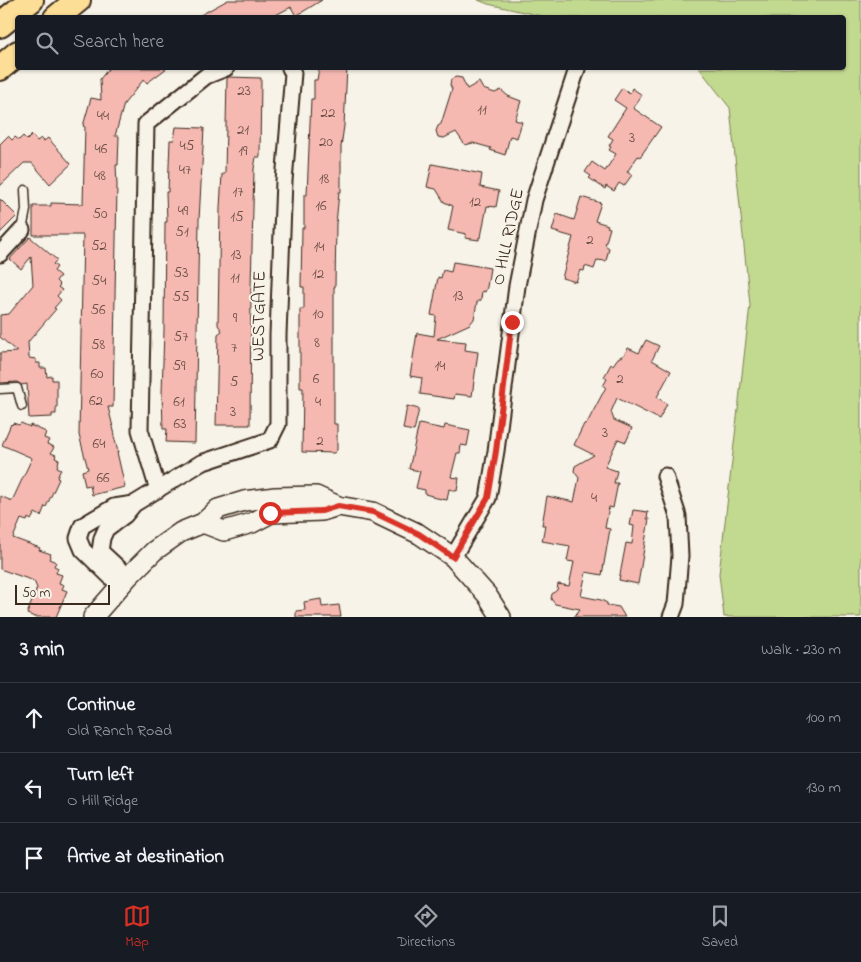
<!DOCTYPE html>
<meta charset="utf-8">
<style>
:root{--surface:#171b24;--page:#20242c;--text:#f1f3f6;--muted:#9ea1a6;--line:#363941;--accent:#d93025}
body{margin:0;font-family:"Indie Flower",sans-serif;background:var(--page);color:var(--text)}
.scale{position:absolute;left:15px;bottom:12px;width:95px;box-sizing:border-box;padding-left:5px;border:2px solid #3b2a1e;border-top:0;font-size:14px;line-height:18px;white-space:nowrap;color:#3b2a1e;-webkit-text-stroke:4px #f7f3e8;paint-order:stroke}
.stop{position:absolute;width:15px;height:15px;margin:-11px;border:4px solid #d93025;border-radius:50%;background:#fff}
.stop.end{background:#d93025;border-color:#fff;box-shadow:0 1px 5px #0008}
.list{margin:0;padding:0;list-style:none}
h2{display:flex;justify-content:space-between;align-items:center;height:65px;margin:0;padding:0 20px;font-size:21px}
h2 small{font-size:16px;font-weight:400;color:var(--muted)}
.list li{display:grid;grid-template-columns:32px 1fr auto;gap:15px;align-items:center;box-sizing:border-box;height:70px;padding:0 20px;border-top:1px solid var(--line)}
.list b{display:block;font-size:19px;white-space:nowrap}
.list p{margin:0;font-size:16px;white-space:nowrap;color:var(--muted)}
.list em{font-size:16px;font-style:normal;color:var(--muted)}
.icon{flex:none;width:28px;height:28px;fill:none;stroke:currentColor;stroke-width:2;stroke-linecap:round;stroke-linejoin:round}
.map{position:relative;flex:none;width:861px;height:617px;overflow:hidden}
.search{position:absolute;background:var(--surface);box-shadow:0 1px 4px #0004;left:15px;right:15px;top:15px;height:55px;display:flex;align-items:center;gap:12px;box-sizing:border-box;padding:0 18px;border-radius:5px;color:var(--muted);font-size:19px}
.sheet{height:275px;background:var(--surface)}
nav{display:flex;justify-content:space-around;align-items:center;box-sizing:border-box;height:70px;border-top:1px solid var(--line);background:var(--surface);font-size:14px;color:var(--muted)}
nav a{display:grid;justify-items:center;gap:2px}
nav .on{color:var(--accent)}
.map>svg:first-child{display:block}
.green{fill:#c2d990;stroke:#7e8257}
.building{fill:#f5b9b2;stroke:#3b2a1e}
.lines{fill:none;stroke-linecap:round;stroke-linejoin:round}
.service-casing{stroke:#3b2a1e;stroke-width:11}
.minor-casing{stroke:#3b2a1e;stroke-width:19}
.tertiary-casing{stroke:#3b2a1e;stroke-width:22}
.primary-casing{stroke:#3b2a1e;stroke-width:28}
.service{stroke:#f7f3e8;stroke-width:8}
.minor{stroke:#f7f3e8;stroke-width:15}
.tertiary{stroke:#f7f3e8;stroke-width:19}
.primary{stroke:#fdde96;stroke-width:24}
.route{stroke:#d93025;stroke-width:6}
.labels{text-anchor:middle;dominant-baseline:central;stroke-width:4;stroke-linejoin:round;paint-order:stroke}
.number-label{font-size:15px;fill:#6a4e43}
.street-label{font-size:18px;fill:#3b2a1e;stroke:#f7f3e8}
</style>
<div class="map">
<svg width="861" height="617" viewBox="0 0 861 617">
<rect width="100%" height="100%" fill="#f7f3e8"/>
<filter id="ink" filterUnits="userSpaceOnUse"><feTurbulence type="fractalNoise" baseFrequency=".02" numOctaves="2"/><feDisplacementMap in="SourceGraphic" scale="10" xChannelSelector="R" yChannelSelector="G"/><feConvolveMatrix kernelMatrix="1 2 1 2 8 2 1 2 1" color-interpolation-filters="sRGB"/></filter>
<g filter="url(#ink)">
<!-- green -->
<path class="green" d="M 478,0 L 861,0 L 861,617 L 724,617 L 719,574 L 750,305 L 730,108 L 699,68 L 844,68 L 844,18 L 550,18 L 488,4 Z"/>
<!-- building -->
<path class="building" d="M 228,0 L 322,0 L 296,16 L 291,7 L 270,18 L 195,18 Z
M 109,68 L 167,68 L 147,83 L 144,79 L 124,104 L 115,136 L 119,136 L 118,165 L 116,165 L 117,185 L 113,407 L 108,407 L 115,435 L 114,436 L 118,452 L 117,452 L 125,487 L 92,495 L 90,485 L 85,486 L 82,471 L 88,469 L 79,435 L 83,235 L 33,235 L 33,206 L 51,206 L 51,203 L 83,204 L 85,127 L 83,126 L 91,98 L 101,100 L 100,79 Z
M 319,68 L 347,68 L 344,126 L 341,147 L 341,192 L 339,192 L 336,224 L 335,287 L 334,287 L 334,424 L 337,424 L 337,450 L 334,453 L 302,452 L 303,388 L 300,388 L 300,309 L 304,309 L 304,287 L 301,287 L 302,228 L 304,228 L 304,195 L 307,195 L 311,99 L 314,99 L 314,80 L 317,80 Z
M 229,77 L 261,78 L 260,157 L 256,157 L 254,169 L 251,287 L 250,425 L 216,425 L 218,334 L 222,331 L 218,325 L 220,208 L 222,174 L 225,174 L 227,78 Z
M 456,77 L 462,78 L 467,89 L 479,82 L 483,89 L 495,93 L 501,90 L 508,96 L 521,101 L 515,120 L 522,122 L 517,138 L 510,136 L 505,155 L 490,150 L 491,148 L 473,143 L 465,145 L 456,132 L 444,138 L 438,137 L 436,131 L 438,126 L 441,124 L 452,89 L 450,85 L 451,79 Z
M 622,88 L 630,93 L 632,88 L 642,95 L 633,108 L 661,127 L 640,157 L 638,156 L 627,172 L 632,175 L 624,186 L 619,183 L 614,191 L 606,186 L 605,189 L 589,178 L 591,176 L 585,172 L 592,162 L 605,171 L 616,154 L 609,150 L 611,147 L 609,146 L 613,139 L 608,136 L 626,108 L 614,100 Z
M 176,127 L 204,128 L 199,220 L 195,443 L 166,442 L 167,429 L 163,429 L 162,393 L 164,330 L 165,222 L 167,222 L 166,192 L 168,192 L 170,140 L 174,140 Z
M 32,135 L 37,141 L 41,138 L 44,141 L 48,138 L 71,164 L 50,184 L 32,163 L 24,163 L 0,186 L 0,144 L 8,136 L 12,140 L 15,137 L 19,140 L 23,136 L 27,140 Z
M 432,164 L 482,174 L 480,187 L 499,191 L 496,207 L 487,206 L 481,237 L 479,237 L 479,240 L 465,238 L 466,234 L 448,230 L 453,206 L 444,202 L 436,189 L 427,187 Z
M 581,197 L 601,203 L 595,221 L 608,225 L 607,227 L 610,228 L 605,245 L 609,248 L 606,261 L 597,260 L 594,269 L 585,266 L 584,271 L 580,270 L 576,282 L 562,278 L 573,237 L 552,231 L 557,214 L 574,220 Z
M 0,199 L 17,216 L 0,233 Z
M 30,237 L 57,260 L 53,264 L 57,267 L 54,271 L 60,276 L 56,281 L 60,285 L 58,287 L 62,290 L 57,296 L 61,300 L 54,308 L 56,309 L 28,342 L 29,358 L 36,359 L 36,363 L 40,363 L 40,368 L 46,368 L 47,377 L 52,376 L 52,380 L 57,380 L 57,408 L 56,408 L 56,414 L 52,414 L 52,417 L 29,418 L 27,384 L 21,385 L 17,382 L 0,383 L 0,353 L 17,352 L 0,337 L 0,315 L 9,314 L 33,285 L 31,257 L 21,269 L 10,259 Z
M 453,262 L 490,268 L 487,287 L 485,292 L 482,291 L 481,300 L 477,302 L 474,319 L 470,324 L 437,339 L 466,342 L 465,350 L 478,352 L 472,396 L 455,394 L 454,399 L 420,394 L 422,378 L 410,376 L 417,333 L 434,336 L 436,316 L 431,315 L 438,277 L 441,278 L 443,270 L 451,272 Z
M 646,340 L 659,346 L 652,360 L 671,371 L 657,397 L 667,404 L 659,419 L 617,398 L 611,412 L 614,420 L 632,428 L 626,442 L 618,439 L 605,467 L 617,471 L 614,483 L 618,483 L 613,508 L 609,507 L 605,528 L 610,529 L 602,575 L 586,572 L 581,596 L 601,600 L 607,603 L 607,605 L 619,607 L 625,617 L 574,617 L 580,609 L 555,604 L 551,599 L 552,594 L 557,590 L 558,584 L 569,586 L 574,562 L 567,561 L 570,546 L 542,541 L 545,525 L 542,525 L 547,496 L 574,502 L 579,478 L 574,471 L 575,466 L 594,455 L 574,445 L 584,424 L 587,423 L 606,387 L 603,386 L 607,379 L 604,377 L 611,364 L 613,365 L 618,358 L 624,355 L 628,348 L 639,353 Z
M 407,406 L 419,409 L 414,431 L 403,429 Z
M 13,423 L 19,425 L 21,423 L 30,427 L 30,425 L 46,432 L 44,438 L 49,440 L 47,444 L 54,447 L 51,453 L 56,455 L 55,458 L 59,460 L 57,467 L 61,469 L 57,478 L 59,479 L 46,507 L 45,506 L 41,516 L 35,513 L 31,520 L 28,518 L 27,521 L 21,519 L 13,538 L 40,548 L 39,550 L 51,554 L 49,559 L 56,562 L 54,566 L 58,568 L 56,573 L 62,575 L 59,583 L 64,585 L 62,589 L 67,591 L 56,617 L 35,617 L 27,614 L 37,588 L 34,581 L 0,569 L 0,496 L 12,501 L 32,458 L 2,445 L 11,424 L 12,425 Z
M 419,424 L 444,429 L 445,425 L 470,430 L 467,446 L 461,445 L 460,453 L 457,453 L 451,477 L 459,478 L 457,491 L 449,489 L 447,500 L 432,497 L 432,496 L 425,494 L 425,490 L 416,488 L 420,471 L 409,469 Z
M 633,510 L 648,512 L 647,519 L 649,519 L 638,584 L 619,580 L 626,543 L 632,544 L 634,526 L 630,525 Z
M 321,599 L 322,607 L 339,605 L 341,617 L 296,617 L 296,611 L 305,610 L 304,602 Z"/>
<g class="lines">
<defs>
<path id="service" d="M 22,230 L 26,210 L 25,190
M 0,389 L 17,388 L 22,406"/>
<path id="minor" d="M 0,254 L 22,230
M 665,476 L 678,516 L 680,556 L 676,604 L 671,617
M 158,490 L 140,430 L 146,124 L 206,76 L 226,68
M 453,557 L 488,498 L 496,451 L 517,286 L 534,200 L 577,69
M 128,577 L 100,551 L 102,538 L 106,529 L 125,515 L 134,504 L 201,463 L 270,440 L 278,424 L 278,335 L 284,181 L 293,73 L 290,68
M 120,586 L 83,550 L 78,538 L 82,526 L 114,507 L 134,504"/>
<path id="tertiary" d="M 203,523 L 224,531 L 252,523 L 271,513 L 322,511 L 338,506
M 93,617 L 128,577 L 154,551 L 181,532 L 203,523 L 218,509 L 244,501 L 275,497 L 316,496 L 338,506 L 373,512 L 419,534 L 453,557 L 487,595 L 501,617"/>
<path id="primary" d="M 56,18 L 78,0
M 0,25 L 31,0
M 0,68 L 18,53"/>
</defs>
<!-- service casing -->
<use href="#service" class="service-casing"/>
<!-- minor casing -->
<use href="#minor" class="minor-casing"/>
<!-- tertiary casing -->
<use href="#tertiary" class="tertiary-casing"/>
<!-- primary casing -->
<use href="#primary" class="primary-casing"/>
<!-- service -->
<use href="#service" class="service"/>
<!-- minor -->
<use href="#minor" class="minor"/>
<!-- tertiary -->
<use href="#tertiary" class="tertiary"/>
<!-- primary -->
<use href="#primary" class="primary"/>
</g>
</g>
<g class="lines" filter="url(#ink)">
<!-- route -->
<path class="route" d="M 270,513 L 322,511 L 338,506 L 373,512 L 419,534 L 453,557 L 488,498 L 496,451 L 512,322"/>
</g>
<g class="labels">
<!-- number labels -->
<g class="number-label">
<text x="244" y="91">23</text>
<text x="482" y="110">11</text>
<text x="328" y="113">22</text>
<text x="103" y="116">44</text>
<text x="243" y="130">21</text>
<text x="632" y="138">3</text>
<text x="326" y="142">20</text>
<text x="187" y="146">45</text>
<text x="101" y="149">46</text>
<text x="243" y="151">19</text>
<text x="185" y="170">47</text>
<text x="100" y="176">48</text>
<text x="324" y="179">18</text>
<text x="238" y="192">17</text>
<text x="475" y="202">12</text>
<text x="321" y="206">16</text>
<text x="183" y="211">49</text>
<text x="100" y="214">50</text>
<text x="237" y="217">15</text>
<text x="182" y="232">51</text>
<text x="590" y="240">2</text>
<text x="99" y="246">52</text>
<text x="319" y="247">14</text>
<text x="236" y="255">13</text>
<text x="181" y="273">53</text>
<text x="318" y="274">12</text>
<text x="235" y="278">11</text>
<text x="99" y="281">54</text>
<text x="458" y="296">13</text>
<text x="181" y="297">55</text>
<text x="98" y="310">56</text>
<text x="318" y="314">10</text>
<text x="235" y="318">9</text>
<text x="181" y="337">57</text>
<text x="317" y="343">8</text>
<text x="98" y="345">58</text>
<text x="234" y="348">7</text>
<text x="179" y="366">59</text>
<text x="440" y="366">14</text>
<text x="97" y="374">60</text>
<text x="316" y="379">6</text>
<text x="620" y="379">2</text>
<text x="234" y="382">5</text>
<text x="96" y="401">62</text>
<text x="179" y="402">61</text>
<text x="318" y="402">4</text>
<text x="233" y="412">3</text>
<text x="180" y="424">63</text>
<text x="605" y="433">3</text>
<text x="320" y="441">2</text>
<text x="99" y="444">64</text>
<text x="103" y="478">66</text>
<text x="594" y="498">4</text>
</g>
<!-- street labels -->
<g class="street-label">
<text transform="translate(509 237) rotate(-78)">O HILL RIDGE</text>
<text transform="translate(260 316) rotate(-89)">WESTGATE</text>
</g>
</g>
</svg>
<div class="scale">50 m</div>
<div class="stop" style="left:270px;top:513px"></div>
<div class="stop end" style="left:512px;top:322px"></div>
<div class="search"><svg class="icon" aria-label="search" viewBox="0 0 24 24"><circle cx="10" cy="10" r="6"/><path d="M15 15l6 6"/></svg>Search here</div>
</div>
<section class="sheet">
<h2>3 min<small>Walk · 230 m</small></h2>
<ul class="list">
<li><svg class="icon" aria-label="ahead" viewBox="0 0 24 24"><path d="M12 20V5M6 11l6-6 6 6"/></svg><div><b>Continue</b><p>Old Ranch Road</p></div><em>100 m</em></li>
<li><svg class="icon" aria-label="left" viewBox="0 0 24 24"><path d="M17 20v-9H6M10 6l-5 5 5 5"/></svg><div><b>Turn left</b><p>O Hill Ridge</p></div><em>130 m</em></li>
<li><svg class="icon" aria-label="arrive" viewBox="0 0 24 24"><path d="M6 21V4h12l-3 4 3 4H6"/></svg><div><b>Arrive at destination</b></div></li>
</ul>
</section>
<nav>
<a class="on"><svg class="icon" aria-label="map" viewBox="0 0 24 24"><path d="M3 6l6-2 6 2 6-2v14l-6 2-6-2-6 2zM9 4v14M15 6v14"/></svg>Map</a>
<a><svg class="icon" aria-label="directions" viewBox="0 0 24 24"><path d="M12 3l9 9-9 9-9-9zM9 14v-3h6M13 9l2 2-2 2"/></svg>Directions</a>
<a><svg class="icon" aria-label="saved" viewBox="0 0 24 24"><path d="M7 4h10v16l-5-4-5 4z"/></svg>Saved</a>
</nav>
